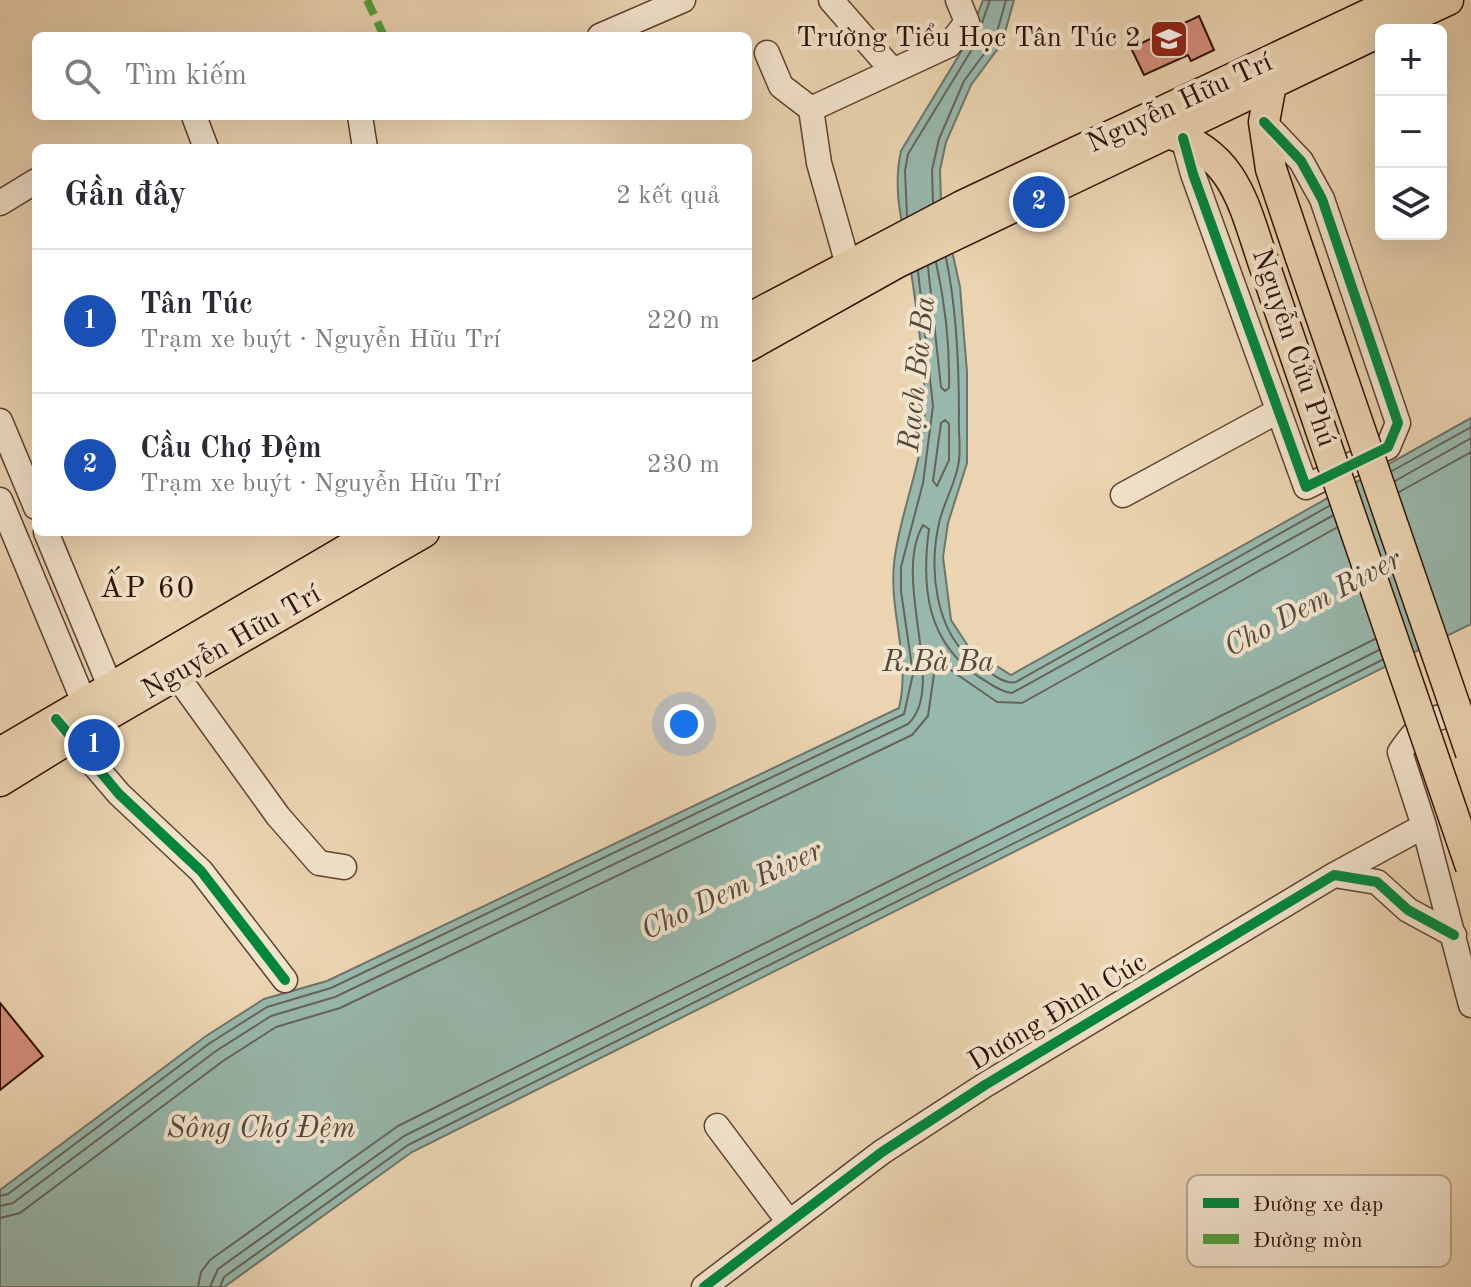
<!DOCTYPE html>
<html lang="vi">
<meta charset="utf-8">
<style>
:root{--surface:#fff;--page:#f2f2f3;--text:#2b2b33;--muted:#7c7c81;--line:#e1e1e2;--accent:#1a73e8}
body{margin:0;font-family:"Old Standard TT",serif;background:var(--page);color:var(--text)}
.controls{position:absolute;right:24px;top:24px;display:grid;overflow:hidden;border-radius:12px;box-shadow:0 8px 32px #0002}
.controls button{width:72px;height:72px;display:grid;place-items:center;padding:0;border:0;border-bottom:2px solid var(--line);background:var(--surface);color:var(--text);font:40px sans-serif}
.you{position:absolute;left:684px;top:724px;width:28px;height:28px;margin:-20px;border:6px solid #fff;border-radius:50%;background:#1a73e8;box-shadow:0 0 0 12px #1a73e833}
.badge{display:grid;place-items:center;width:52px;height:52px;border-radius:50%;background:var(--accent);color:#fff;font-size:26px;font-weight:700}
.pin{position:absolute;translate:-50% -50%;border:4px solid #fff;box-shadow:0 2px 8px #0006}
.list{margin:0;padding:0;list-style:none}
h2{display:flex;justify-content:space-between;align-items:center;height:104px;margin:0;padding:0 32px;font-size:34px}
h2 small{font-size:26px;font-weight:400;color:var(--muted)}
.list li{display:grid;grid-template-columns:52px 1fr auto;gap:24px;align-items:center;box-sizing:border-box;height:144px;padding:0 32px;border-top:2px solid var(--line)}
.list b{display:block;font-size:30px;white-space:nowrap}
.list p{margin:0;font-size:26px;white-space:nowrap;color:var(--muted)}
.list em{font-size:26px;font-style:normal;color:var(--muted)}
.icon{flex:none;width:44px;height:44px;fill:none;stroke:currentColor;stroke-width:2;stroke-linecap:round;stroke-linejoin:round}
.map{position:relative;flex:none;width:1471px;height:1287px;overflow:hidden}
.search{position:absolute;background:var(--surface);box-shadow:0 8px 32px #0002;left:32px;top:32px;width:720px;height:88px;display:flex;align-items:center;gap:20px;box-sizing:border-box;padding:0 28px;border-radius:12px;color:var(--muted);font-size:30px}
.panel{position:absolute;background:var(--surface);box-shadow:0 8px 32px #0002;left:32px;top:144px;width:720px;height:392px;border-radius:12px}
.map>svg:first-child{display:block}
.water{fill:#98b8ad;stroke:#6e7569;stroke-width:2}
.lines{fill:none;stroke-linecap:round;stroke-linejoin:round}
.shore{stroke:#646458;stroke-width:2}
.building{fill:#d58e7b;stroke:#2f1104;stroke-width:2}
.minor-casing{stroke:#5e422f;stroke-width:27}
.major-casing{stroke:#2f1104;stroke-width:33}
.minor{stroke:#f2e3cc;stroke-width:24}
.major{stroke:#ebd4b1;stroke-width:30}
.major-bridge-casing{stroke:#2f1104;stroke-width:33;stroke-linecap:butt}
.major-bridge{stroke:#ebd4b1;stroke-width:30}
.quiet{stroke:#52a03d;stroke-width:8;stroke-dasharray:16 8;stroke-linecap:butt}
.cycleway-casing{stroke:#f2e3cc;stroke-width:15}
.cycleway{stroke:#00873e;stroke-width:10}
.labels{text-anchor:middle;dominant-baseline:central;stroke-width:8;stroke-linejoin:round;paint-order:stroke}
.poi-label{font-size:28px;fill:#2f1104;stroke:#f2e3cc;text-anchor:end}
.street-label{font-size:28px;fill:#2f1104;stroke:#f2e3cc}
.water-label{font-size:30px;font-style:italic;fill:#544b3f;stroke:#f2e3cc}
.neighbourhood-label{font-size:30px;letter-spacing:2px;fill:#2f1104;stroke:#f2e3cc}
.key{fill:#f2e3cc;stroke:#b8a490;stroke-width:2}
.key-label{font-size:22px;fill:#2f1104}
</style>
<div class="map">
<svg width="1471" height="1287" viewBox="0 0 1471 1287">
<rect width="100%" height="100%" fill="#ebd4b1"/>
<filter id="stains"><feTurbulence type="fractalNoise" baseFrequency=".0025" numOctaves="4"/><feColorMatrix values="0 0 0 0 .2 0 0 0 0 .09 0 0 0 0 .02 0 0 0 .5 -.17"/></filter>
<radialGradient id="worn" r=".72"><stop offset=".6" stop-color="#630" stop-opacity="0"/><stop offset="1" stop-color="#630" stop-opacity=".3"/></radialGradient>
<!-- water -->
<path class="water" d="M 983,0 L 1014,0 L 1002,43 L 971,85 L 946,142 L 940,170 L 941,201 L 960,287 L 967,372 L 967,463 L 948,523 L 943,557 L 951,620 L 970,649 L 1011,675 L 1471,418 L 1471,624 L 412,1152 L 224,1287 L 0,1287 L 0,1190 L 206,1036 L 264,999 L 327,981 L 899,708 C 911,659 889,613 894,564 C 899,512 925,461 925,404 C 924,359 917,310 910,265 C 903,226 892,191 901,151 L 967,42 Z"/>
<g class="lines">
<!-- shore -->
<path class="shore" d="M 933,202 L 932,170 L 939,139 L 964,81 L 995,39 L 1006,0
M 907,216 L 905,171 L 908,154 L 974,46 L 990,0
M 946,258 C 957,310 959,364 959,417 C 958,431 961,446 959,460 C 957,480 945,500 940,519 C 928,567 934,635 978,664 C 989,671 1003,685 1016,682 L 1329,506
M 928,267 L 941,387 L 945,391 L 949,388 C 950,346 945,303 936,262
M 945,420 L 949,424 L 949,460 L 937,486 L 933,481 L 941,423 Z
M 1392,471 L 1471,427
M 1395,481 L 1471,438
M 1399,492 L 1471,452
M 0,1196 L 8,1194 L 210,1043 L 267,1007 L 331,988 L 904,714 L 913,674 L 901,591 L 901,567 L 923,483 L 933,406 L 918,271
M 0,1206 L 13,1203 L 216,1051 L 271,1016 L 335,997 L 908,724 C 948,687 891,580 923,525 L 929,529 C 921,588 927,642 979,677 C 990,683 1000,692 1012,693 L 1332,516
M 0,1218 L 20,1213 L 223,1061 L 276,1027 L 340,1008 L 912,735 L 928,716 L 936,660 L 997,702 L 1022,703 L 1336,528
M 198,1287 L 201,1272 L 210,1260 L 398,1126 L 1375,639
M 210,1287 L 218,1269 L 404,1136 L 1379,650
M 220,1287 L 224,1277 L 408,1145 L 1382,660"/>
</g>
<!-- building -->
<path class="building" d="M 1199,16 L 1214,50 L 1191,61 L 1188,55 L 1144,75 L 1131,48 Z
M 0,1003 L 43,1056 L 0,1090 Z"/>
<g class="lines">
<defs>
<path id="minor" d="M 831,0 L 893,71
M 600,36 L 683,0
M 767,53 L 781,86 L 811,109 L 819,163 L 848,265
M 811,109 L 949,45 L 967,22 L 958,0
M 194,116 L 206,148
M 360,116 L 365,148
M 1183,138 L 1193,174 L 1306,487 L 1388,447 L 1398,423 L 1322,199 L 1301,161 L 1264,122
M 0,203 L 36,181
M 0,421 L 36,507
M 1123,495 L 1278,411
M 0,500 L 91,719
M 46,532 L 117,703
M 177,676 L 278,816 L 319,863 L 344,867
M 1471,713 C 1431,716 1423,719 1400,752 L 1424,826 L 1471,1005
M 60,725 L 119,794 L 201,871 L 285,980
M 1334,875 L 1424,826
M 717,1126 L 789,1222
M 704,1287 L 882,1152 L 985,1085 L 1334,875 L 1377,882 L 1408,910 L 1454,935"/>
<path id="major" d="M 1383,30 L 1448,0
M 1271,84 L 1264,122 L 1271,169 L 1301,258
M 1168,133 C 1238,155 1244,208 1266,270
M 748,319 L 962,206 L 1399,0
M 748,346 L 898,262 L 1379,32
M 0,753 L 377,532
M 0,781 L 102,718 L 424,532"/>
</defs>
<!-- minor casing -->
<use href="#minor" class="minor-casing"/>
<!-- major casing -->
<use href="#major" class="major-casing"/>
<!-- minor -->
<use href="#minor" class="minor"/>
<!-- major -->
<use href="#major" class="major"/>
<defs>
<path id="major-bridge" d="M 1301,258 L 1471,753
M 1266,270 L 1471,867"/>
</defs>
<!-- major-bridge casing -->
<use href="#major-bridge" class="major-bridge-casing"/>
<!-- major-bridge -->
<use href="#major-bridge" class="major-bridge"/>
<!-- quiet -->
<path class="quiet" d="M 367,0 L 384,36"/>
<defs>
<path id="cycleway" d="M 1183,138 L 1193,174 L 1306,487 L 1388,447 L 1398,423 L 1322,199 L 1301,161 L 1264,122
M 56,719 L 119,794 L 201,871 L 285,980
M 704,1287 L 882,1152 L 985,1085 L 1334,875 L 1377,882 L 1408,910 L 1454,935"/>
</defs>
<!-- cycleway casing -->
<use href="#cycleway" class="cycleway-casing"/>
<!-- cycleway -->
<use href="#cycleway" class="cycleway"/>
</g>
<!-- icons -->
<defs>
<symbol id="school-square" viewBox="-11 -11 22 22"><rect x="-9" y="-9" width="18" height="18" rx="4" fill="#8f2418" stroke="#f2e3cc"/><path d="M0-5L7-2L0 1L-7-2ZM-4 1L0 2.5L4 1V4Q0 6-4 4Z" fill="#fff"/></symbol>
</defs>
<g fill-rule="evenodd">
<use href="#school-square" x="1147" y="17" width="44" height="44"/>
</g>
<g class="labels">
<!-- poi labels -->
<g class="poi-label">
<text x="1141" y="39">Trường Tiểu Học Tân Túc 2</text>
</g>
<!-- street labels -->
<g class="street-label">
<text transform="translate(1180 104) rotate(-25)">Nguyễn Hữu Trí</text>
<text transform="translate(1293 348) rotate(71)">Nguyễn Cửu Phú</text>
<text transform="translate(232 643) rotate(-30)">Nguyễn Hữu Trí</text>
<text transform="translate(1058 1013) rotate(-31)">Dương Đình Cúc</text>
</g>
<!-- water labels -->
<g class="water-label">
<text transform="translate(918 374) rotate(-84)">Rạch Bà Ba</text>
<text transform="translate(1313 604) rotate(-28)">Cho Dem River</text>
<text x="938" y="663">R.Bà Ba</text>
<text transform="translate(732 891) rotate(-25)">Cho Dem River</text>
<text x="261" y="1129">Sông Chợ Đệm</text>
</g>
<!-- neighbourhood labels -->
<g class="neighbourhood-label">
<text x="148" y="589">ẤP 60</text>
</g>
</g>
<!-- legend -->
<rect x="1187" y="1175" width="264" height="92" rx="12" class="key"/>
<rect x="1203" y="1198" width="36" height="10" fill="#00873e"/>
<rect x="1203" y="1234" width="36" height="10" fill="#52a03d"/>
<g class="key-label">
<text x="1253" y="1211">Đường xe đạp</text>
<text x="1253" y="1247">Đường mòn</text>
</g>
<rect width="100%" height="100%" filter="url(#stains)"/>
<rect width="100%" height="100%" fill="url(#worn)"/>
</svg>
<div class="controls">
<button>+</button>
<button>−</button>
<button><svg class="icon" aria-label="layers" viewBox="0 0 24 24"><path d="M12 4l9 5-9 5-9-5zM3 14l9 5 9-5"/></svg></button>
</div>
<div class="you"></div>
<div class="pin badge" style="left:94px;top:745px;background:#1a4fb4">1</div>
<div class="pin badge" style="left:1039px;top:202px;background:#1a4fb4">2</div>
<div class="search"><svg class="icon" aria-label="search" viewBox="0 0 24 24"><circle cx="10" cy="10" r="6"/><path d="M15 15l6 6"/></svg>Tìm kiếm</div>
<section class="panel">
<h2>Gần đây<small>2 kết quả</small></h2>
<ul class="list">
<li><span class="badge" style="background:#1a4fb4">1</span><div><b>Tân Túc</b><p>Trạm xe buýt · Nguyễn Hữu Trí</p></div><em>220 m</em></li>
<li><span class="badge" style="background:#1a4fb4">2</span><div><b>Cầu Chợ Đệm</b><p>Trạm xe buýt · Nguyễn Hữu Trí</p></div><em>230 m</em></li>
</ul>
</section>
</div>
